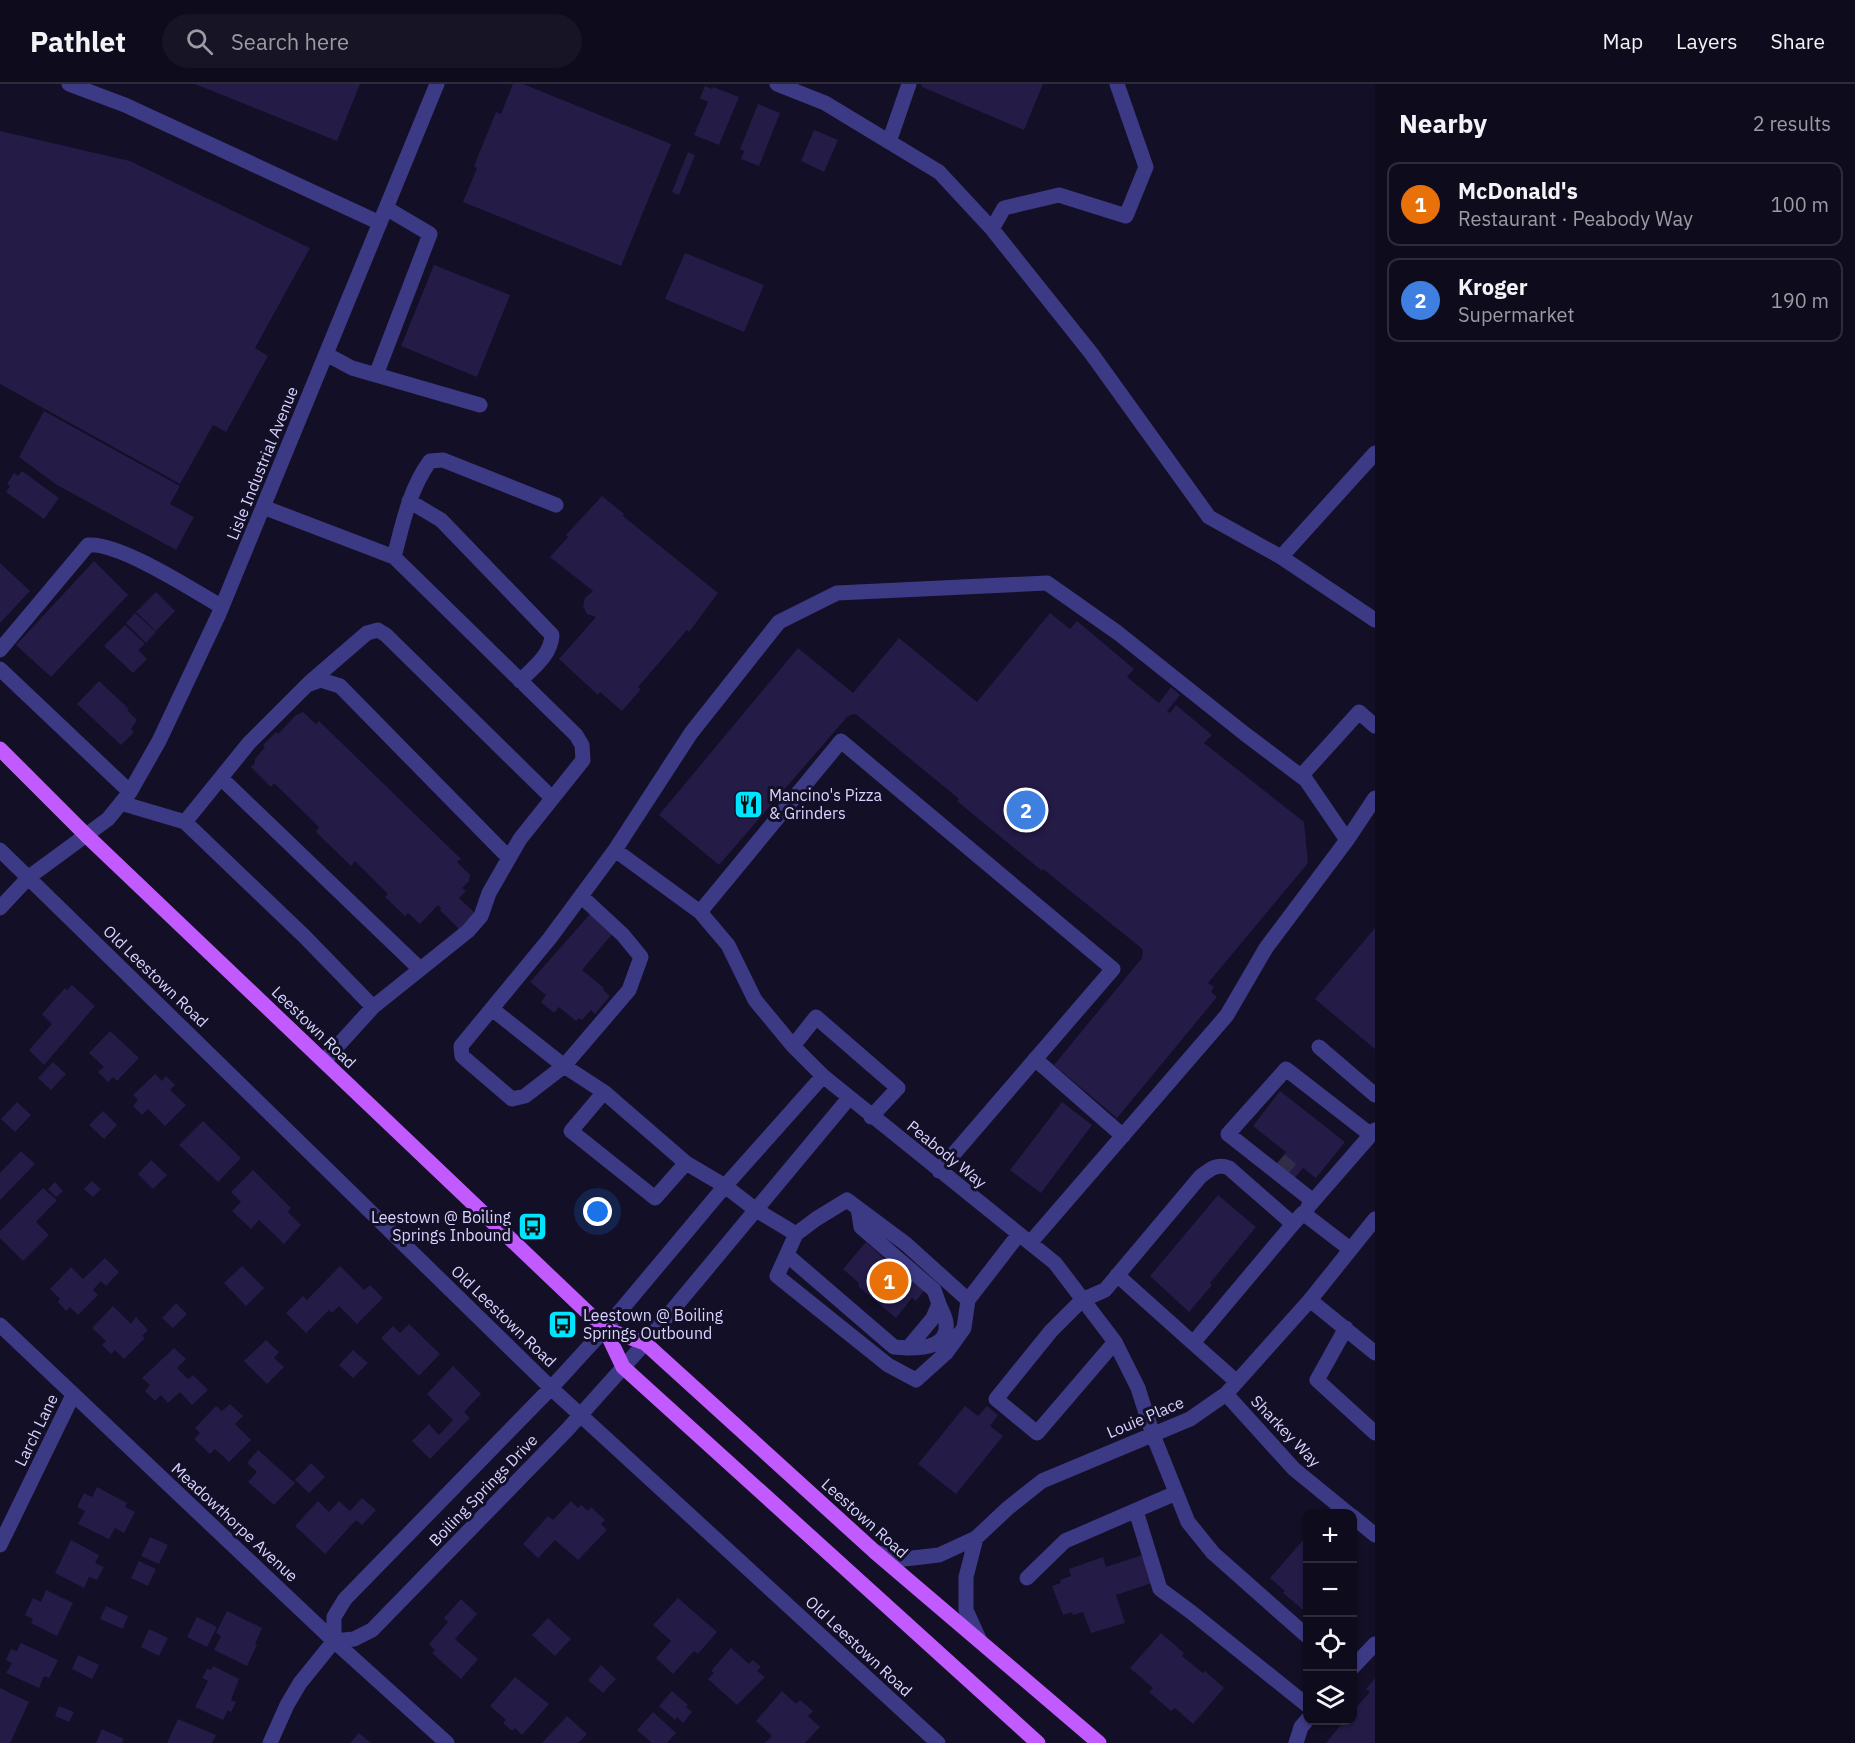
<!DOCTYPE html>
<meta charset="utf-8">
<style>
:root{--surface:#0e0b1c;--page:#171425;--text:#f1f3f6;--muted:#9b9ba3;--line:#2e2b3b;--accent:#00e5ff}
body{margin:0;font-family:"IBM Plex Sans",sans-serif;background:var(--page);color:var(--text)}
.controls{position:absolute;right:18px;bottom:18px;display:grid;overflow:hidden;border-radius:12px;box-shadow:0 2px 4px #0004}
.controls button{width:54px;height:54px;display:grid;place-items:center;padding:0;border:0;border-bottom:2px solid var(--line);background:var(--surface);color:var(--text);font:30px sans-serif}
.you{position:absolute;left:598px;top:1128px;width:21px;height:21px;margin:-15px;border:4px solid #fff;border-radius:50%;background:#1a73e8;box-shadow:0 0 0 9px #1a73e833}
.badge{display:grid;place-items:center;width:39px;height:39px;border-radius:50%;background:var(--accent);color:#fff;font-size:20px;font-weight:700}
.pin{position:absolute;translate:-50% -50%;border:3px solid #fff;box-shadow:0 2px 6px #0006}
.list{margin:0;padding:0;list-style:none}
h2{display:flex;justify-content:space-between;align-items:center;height:78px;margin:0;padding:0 24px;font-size:26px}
h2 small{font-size:20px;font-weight:400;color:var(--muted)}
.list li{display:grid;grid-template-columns:39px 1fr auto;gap:18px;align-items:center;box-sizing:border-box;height:84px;margin:0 12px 12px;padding:0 12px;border:2px solid var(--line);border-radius:12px}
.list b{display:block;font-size:22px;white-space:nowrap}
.list p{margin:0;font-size:20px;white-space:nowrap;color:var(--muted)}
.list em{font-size:20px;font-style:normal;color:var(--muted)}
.icon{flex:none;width:33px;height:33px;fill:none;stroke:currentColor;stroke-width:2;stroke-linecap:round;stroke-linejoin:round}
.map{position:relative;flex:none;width:1375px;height:1659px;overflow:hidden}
header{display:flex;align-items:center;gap:36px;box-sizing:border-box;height:84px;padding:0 30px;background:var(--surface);border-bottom:2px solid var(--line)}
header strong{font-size:28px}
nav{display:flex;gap:33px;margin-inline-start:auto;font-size:21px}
.search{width:420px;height:54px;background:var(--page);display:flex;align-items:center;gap:15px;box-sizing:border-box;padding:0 21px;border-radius:33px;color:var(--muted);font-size:22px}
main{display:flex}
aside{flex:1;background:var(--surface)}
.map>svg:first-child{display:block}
.building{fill:#241b47}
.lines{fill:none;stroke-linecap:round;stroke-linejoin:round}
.minor-tunnel{stroke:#312d47;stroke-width:15;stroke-dasharray:15 8;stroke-linecap:butt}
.minor{stroke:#3d3a85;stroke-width:15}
.major{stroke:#c25bff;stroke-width:15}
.labels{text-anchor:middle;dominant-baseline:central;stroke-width:6;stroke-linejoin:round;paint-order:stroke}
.street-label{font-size:16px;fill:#d9d4ff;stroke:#130f26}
.poi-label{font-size:16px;fill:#d9d4ff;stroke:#130f26;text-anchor:start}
</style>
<header>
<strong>Pathlet</strong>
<div class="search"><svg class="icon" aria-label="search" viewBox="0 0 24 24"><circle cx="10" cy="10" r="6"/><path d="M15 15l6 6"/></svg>Search here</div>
<nav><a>Map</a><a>Layers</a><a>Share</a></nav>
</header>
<main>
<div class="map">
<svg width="1375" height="1659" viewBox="0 0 1375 1659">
<rect width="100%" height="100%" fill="#130f26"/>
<!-- building -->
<path class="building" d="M 195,0 L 360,0 L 337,57 Z
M 513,0 L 523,0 L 671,60 L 621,182 L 463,118 L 477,84 L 474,82 L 496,28 L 501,30 Z
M 921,0 L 1043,0 L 1024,46 L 922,3 Z
M 705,2 L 712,5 L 713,3 L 739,13 L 719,61 L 694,51 L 708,18 L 700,14 Z
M 758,20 L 780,29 L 759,82 L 741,75 L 744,67 L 740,65 Z
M 814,46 L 838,56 L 824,88 L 801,77 Z
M 0,47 L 130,77 L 310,164 L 255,264 L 268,272 L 226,348 L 213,341 L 180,400 L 0,300 Z
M 688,68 L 695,71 L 679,111 L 672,108 Z
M 685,169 L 764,201 L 744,248 L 665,215 Z
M 434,181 L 510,211 L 477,293 L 401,262 Z
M 44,327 L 180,402 L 170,420 L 194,433 L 176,466 L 57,401 L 19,373 Z
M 22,387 L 59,414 L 44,435 L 6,408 L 10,402 L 7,400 L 14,389 L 18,392 Z
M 602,412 L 624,430 L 623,432 L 718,509 L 689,548 L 687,546 L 638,603 L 641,605 L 622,627 L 600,608 L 598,611 L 559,575 L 596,533 L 587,530 L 583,522 L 585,514 L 593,507 L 550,473 L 568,453 L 566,451 Z
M 94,477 L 128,511 L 51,593 L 16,561 Z
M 0,479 L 30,507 L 0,539 Z
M 156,508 L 175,527 L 156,547 L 136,528 Z
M 135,529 L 156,548 L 146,559 L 126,539 Z
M 1050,529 L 1070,545 L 1077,537 L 1134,585 L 1127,593 L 1159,619 L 1171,603 L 1180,611 L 1167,627 L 1170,629 L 1176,621 L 1212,651 L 1204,659 L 1304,738 L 1308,779 L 1208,899 L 1214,903 L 1211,908 L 1217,913 L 1117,1034 L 1054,981 L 1142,874 L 1143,866 L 1140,863 L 1043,785 L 1042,787 L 957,717 L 959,715 L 857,631 L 853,630 L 847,633 L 719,781 L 659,731 L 798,564 L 853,609 L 899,554 L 977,618 Z
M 125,541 L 145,560 L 138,566 L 147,575 L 133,589 L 104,562 Z
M 99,597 L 129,625 L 127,626 L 137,636 L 131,645 L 134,648 L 121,661 L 77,620 Z
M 303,628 L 316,640 L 319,637 L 461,775 L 457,778 L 470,791 L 469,797 L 462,804 L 466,807 L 459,814 L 476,830 L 460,846 L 440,826 L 441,824 L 438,821 L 420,840 L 408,829 L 405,832 L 385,813 L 388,810 L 355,777 L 351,782 L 316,748 L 319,743 L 274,699 L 271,703 L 251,683 L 255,679 L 255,675 L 265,663 L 263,661 L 276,648 L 278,650 L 296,631 Z
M 591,829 L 614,848 L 582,886 L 604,904 L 603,906 L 610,912 L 595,930 L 591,926 L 582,936 L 579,934 L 576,937 L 559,923 L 554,929 L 541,918 L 546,911 L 530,898 Z
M 1375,844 L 1375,965 L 1315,915 Z
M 72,901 L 95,922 L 44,981 L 29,966 L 52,940 L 42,930 L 65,904 L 67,906 Z
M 110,947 L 139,974 L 117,997 L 113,993 L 108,998 L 98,988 L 104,983 L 89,969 Z
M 53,978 L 66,990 L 51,1006 L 38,994 Z
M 155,990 L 162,997 L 166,992 L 175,1001 L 170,1006 L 186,1021 L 165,1042 L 148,1025 L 142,1031 L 133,1022 L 138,1016 L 133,1011 Z
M 1280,1007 L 1345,1058 L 1316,1094 L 1303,1084 L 1293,1096 L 1275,1082 L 1286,1068 L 1253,1042 Z
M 17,1018 L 31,1031 L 15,1048 L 1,1035 Z
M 1062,1018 L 1092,1041 L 1041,1109 L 1010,1086 Z
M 103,1027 L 117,1041 L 104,1055 L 89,1041 Z
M 203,1037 L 241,1074 L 218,1098 L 179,1061 Z
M 21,1067 L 35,1080 L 0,1116 L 0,1089 Z
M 151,1076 L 167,1091 L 153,1105 L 138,1090 Z
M 253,1086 L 291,1124 L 288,1128 L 301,1141 L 284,1160 L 259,1136 L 251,1145 L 232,1127 L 241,1118 L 231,1108 Z
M 92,1097 L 101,1105 L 93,1113 L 84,1105 Z
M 55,1098 L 63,1107 L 56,1113 L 48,1105 Z
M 43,1104 L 57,1116 L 36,1138 L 49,1151 L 23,1177 L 0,1154 L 0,1147 Z
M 1218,1111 L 1256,1143 L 1210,1199 L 1212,1201 L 1189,1228 L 1150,1192 Z
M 866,1158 L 886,1176 L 890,1176 L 928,1202 L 916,1217 L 912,1214 L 896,1234 L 859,1203 L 859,1199 L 843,1185 Z
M 105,1174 L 119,1188 L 106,1202 L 101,1197 L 93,1206 L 98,1211 L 78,1231 L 70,1223 L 66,1227 L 58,1218 L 60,1215 L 50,1205 L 71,1183 L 83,1195 Z
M 242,1182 L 264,1204 L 246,1222 L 224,1199 Z
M 340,1182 L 364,1206 L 370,1201 L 383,1214 L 357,1240 L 339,1222 L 332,1229 L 329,1226 L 306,1249 L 286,1229 L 303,1212 L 307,1216 Z
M 176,1219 L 187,1230 L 173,1244 L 162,1234 Z
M 113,1222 L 131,1240 L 136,1233 L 148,1246 L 142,1252 L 145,1254 L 124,1275 L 115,1266 L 111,1270 L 102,1261 L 106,1257 L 92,1244 Z
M 409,1240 L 440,1270 L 419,1292 L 381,1254 L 393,1242 L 400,1249 Z
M 266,1256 L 279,1268 L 274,1274 L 284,1283 L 267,1300 L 244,1277 Z
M 174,1264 L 186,1275 L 177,1284 L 188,1295 L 193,1291 L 208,1306 L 192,1321 L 180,1308 L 168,1319 L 161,1311 L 155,1317 L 145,1307 L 150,1301 L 142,1294 Z
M 353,1266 L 368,1279 L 353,1294 L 339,1281 Z
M 453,1282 L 481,1310 L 464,1328 L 470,1334 L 430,1375 L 412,1357 L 429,1340 L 439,1351 L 453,1336 L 427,1310 Z
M 230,1320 L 243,1332 L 235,1340 L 251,1356 L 229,1378 L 215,1365 L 210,1370 L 194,1355 L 200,1349 L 195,1344 L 216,1322 L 222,1327 Z
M 965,1322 L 978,1332 L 987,1322 L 998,1331 L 990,1342 L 1003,1352 L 956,1410 L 918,1380 Z
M 258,1366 L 295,1399 L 274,1421 L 248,1398 L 257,1388 L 247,1379 Z
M 311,1379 L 325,1393 L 309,1409 L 295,1396 Z
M 97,1403 L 127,1419 L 125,1423 L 135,1428 L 124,1449 L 115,1444 L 109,1455 L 78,1440 L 85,1427 L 77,1423 L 84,1409 L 92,1413 Z
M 362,1414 L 376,1426 L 362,1441 L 356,1436 L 325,1470 L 295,1442 L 318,1417 L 329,1428 L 339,1417 L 350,1427 Z
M 571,1417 L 578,1424 L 581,1421 L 588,1427 L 591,1423 L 605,1436 L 601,1440 L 607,1446 L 578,1476 L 555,1456 L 538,1474 L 523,1460 L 548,1432 L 553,1436 Z
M 150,1453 L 168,1461 L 159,1480 L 141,1472 Z
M 1305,1454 L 1308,1456 L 1308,1530 L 1283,1509 L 1285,1507 L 1270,1494 Z
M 71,1456 L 99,1471 L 95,1479 L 104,1483 L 97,1496 L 89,1493 L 84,1504 L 55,1489 Z
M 1148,1469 L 1158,1497 L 1116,1511 L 1125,1539 L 1091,1549 L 1083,1528 L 1073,1531 L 1072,1528 L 1063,1531 L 1052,1502 L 1061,1499 L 1060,1496 L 1071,1492 L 1069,1485 L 1103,1473 L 1106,1483 Z
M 139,1477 L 156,1485 L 148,1502 L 131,1494 Z
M 46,1506 L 73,1519 L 57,1552 L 31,1539 L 33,1535 L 25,1531 L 33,1514 L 41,1518 Z
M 678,1514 L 717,1548 L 698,1570 L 694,1567 L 673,1590 L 656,1574 L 671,1557 L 653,1541 Z
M 461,1515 L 477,1530 L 455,1555 L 478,1575 L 461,1595 L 432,1569 L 435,1566 L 429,1560 L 448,1538 L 444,1534 Z
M 106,1522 L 128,1532 L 123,1545 L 100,1535 Z
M 227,1527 L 262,1544 L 255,1560 L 257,1561 L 247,1582 L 214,1566 L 221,1552 L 216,1549 Z
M 197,1533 L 217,1543 L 207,1563 L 187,1553 Z
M 548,1534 L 571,1555 L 555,1572 L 532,1551 Z
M 149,1545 L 168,1554 L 159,1572 L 141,1563 Z
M 1161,1549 L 1184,1569 L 1182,1572 L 1203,1589 L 1205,1587 L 1224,1604 L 1193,1640 L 1175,1624 L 1171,1627 L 1149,1608 L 1153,1604 L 1130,1584 Z
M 21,1559 L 58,1576 L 49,1594 L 44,1592 L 39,1604 L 6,1589 L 12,1579 L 6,1576 L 11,1565 L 17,1567 Z
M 731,1564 L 749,1580 L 753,1576 L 761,1583 L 757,1587 L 765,1593 L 737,1621 L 708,1595 L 714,1589 L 711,1587 Z
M 78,1571 L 99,1581 L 92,1595 L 72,1585 Z
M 601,1581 L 616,1595 L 603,1609 L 588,1596 Z
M 213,1582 L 239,1595 L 231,1616 L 236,1618 L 231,1628 L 228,1626 L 223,1636 L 195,1623 L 208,1597 L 202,1594 L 207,1585 L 211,1586 Z
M 515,1593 L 549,1620 L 522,1651 L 515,1644 L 512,1647 L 503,1639 L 506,1636 L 490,1622 Z
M 1375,1594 L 1375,1659 L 1326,1659 L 1345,1636 L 1352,1636 L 1352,1628 L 1370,1608 L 1366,1605 Z
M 0,1604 L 29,1618 L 10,1659 L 0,1659 Z
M 672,1607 L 688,1621 L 686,1623 L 692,1628 L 683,1639 L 677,1633 L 675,1636 L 659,1622 Z
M 782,1607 L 796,1620 L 800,1616 L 813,1627 L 808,1632 L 820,1643 L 805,1659 L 765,1659 L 772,1652 L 756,1637 Z
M 59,1622 L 74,1628 L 69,1638 L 55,1632 Z
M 653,1628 L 676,1649 L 667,1659 L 652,1659 L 637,1646 Z
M 567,1632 L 587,1650 L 578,1659 L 542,1659 Z
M 178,1635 L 216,1651 L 212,1659 L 167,1659 Z
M 102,1645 L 124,1655 L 122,1659 L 96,1659 Z
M 359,1649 L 371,1659 L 350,1659 Z"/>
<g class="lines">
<!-- minor-tunnel -->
<path class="minor-tunnel" d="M 1280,1076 L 1297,1091"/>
<!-- minor -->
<path class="minor" d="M 69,0 L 125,21 L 380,139
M 777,0 L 825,19 L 939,88 L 992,145 L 1091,269 L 1209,433 L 1281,473 L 1375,536
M 889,58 L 909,0
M 992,145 L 1004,124 L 1059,111 L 1126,132 L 1146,83 L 1117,0
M 326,270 L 352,284 L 480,321
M 376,291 L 430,150 L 386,124
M 409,417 L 441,436 L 552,551 C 551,571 534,583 520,597
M 263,423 L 394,473 L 576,651 L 582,661 L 583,676 L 520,755 L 489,809 L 481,832 L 468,847 L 373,923 L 324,977
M 394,473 C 403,439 409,406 430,377 L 443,376 L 556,421
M 1281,473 L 1375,369
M 0,566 L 88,461 C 119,458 193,506 222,523
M 0,585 L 130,708
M 309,599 L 367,549 L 378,546 L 386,551 L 552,714
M 1301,692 L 1359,628 L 1375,642
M 221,694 L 420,885
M 121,719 L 185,738 L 305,853 L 373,923
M 185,738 L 249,659 L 307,601 L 321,596 L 340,602 L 509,774
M 1347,756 L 1375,714
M 0,766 L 551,1304 L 938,1659
M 581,812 L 623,851 L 641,873 L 629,906 L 564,982 L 525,1012 L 512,1015 L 462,972 L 461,962 L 550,854 L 615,766
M 0,824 L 29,793 L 108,735 L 130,708 L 159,657 L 219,530 L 437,0
M 700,828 L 841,657 L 1113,885 L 939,1087
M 492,925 L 564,982 L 604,1008 L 686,1079 L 725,1102 L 756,1126 L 796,1150
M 793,962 L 816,933 L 898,1004 L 871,1033
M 1319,963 L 1375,1011
M 1035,975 L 1123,1052
M 604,1008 L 571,1047 L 655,1114 L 686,1079
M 1313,1117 L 1228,1050 L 1286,985 L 1371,1051
M 1308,1123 L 1375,1046
M 1030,1159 L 1227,931 L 1266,864 L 1347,756 L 1306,696 L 1245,650 L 1118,549 L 1047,499 L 837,509 L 779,538 L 691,649 L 615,766 L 700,828 L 728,861 L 755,916 L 793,962 L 823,992 L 1055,1179 L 1115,1258 L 1138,1304 L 1153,1351 L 1188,1438 L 1213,1469 L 1308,1553
M 787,1171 L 894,1263 L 908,1264 L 933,1234 L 939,1220 L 934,1206 L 861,1143 L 858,1124
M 1117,1191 L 1193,1259
M 968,1216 L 906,1160 L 847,1116 L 816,1135 L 796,1150 L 777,1192 L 888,1281 L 916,1296 L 946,1269 L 964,1244 L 968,1216 L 1019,1150
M 1310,1216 L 1375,1269
M 0,1241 L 334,1557 L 447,1659
M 1346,1244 L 1317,1296 L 1375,1349
M 1115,1258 L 1037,1349 L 996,1315 L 1051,1247 L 1082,1216 L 1105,1206 L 1200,1093 C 1209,1086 1216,1079 1229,1084 L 1293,1140
M 908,1264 C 925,1264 949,1262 946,1239 C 946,1233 941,1226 939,1220
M 1237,1298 L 1193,1259 L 1293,1140 L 1303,1129 L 1350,1165
M 1226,1310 L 1294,1385 L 1349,1430
M 1136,1427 L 1160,1505 L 1191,1528 L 1308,1622
M 1352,1432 L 1375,1451
M 976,1454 L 966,1493 L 966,1526 L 980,1557
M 0,1461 L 73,1311
M 875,1468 L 904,1475 L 939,1471 L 976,1454 L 1008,1424 L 1042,1397 L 1190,1335 L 1226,1310 L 1310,1216 L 1375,1135
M 1027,1494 L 1065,1457 L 1176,1409
M 334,1557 L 354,1555 L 372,1546 L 567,1346 L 645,1259 L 849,1014
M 1352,1584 L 1375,1560
M 270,1659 L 287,1621 L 300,1599 L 334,1557 L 334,1533 L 345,1515 L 551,1304 L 605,1245 L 725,1102 L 823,992
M 1296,1659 L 1301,1643 L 1308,1635"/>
<!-- major -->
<path class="major" d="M 0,665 L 87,752 L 605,1245 L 623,1283 L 1038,1659
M 605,1245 L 645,1259 L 875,1468 L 1099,1659"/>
</g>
<!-- icons -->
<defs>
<symbol id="restaurant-square" viewBox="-11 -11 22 22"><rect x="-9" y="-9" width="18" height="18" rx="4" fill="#00e5ff" stroke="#130f26"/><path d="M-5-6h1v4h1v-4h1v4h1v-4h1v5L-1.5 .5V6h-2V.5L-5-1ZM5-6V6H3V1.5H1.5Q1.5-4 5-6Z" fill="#111"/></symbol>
<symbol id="bus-square" viewBox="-11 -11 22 22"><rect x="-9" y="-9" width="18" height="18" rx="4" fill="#00e5ff" stroke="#130f26"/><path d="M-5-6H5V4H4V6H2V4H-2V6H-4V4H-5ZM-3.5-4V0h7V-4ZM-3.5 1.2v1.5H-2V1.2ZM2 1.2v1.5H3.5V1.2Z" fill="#111"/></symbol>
</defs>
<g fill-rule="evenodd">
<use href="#restaurant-square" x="732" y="704" width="33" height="33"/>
<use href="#bus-square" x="516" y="1126" width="33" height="33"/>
<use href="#bus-square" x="546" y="1224" width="33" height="33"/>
</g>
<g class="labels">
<!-- street labels -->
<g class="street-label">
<text transform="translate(262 379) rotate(-68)">Lisle Industrial Avenue</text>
<text transform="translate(156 892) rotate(44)">Old Leestown Road</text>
<text transform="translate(314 943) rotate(44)">Leestown Road</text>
<text transform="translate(947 1070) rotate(39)">Peabody Way</text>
<text transform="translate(504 1232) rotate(44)">Old Leestown Road</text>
<text transform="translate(1145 1333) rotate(-23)">Louie Place</text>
<text transform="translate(36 1346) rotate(-64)">Larch Lane</text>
<text transform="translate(1286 1347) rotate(46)">Sharkey Way</text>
<text transform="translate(483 1406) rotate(-46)">Boiling Springs Drive</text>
<text transform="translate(865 1434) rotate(42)">Leestown Road</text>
<text transform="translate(235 1438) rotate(43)">Meadowthorpe Avenue</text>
<text transform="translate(859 1562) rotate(43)">Old Leestown Road</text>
</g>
<!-- poi labels -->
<g class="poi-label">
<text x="769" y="711">Mancino's Pizza<tspan x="769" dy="18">&amp; Grinders</tspan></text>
<text x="511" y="1133" text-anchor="end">Leestown @ Boiling<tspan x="511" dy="18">Springs Inbound</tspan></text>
<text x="583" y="1231">Leestown @ Boiling<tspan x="583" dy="18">Springs Outbound</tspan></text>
</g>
</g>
</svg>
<div class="controls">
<button>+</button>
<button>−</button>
<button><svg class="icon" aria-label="locate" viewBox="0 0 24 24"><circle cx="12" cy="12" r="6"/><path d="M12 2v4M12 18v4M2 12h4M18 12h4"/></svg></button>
<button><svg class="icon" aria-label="layers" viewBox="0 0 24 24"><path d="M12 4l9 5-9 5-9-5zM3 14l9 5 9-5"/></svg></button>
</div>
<div class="you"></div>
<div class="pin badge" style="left:889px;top:1197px;background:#e8710a">1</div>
<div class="pin badge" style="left:1026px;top:726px;background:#3f7fe0">2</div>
</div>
<aside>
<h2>Nearby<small>2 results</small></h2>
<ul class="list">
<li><span class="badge" style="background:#e8710a">1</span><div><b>McDonald's</b><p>Restaurant · Peabody Way</p></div><em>100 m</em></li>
<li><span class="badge" style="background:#3f7fe0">2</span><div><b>Kroger</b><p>Supermarket</p></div><em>190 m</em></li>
</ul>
</aside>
</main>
